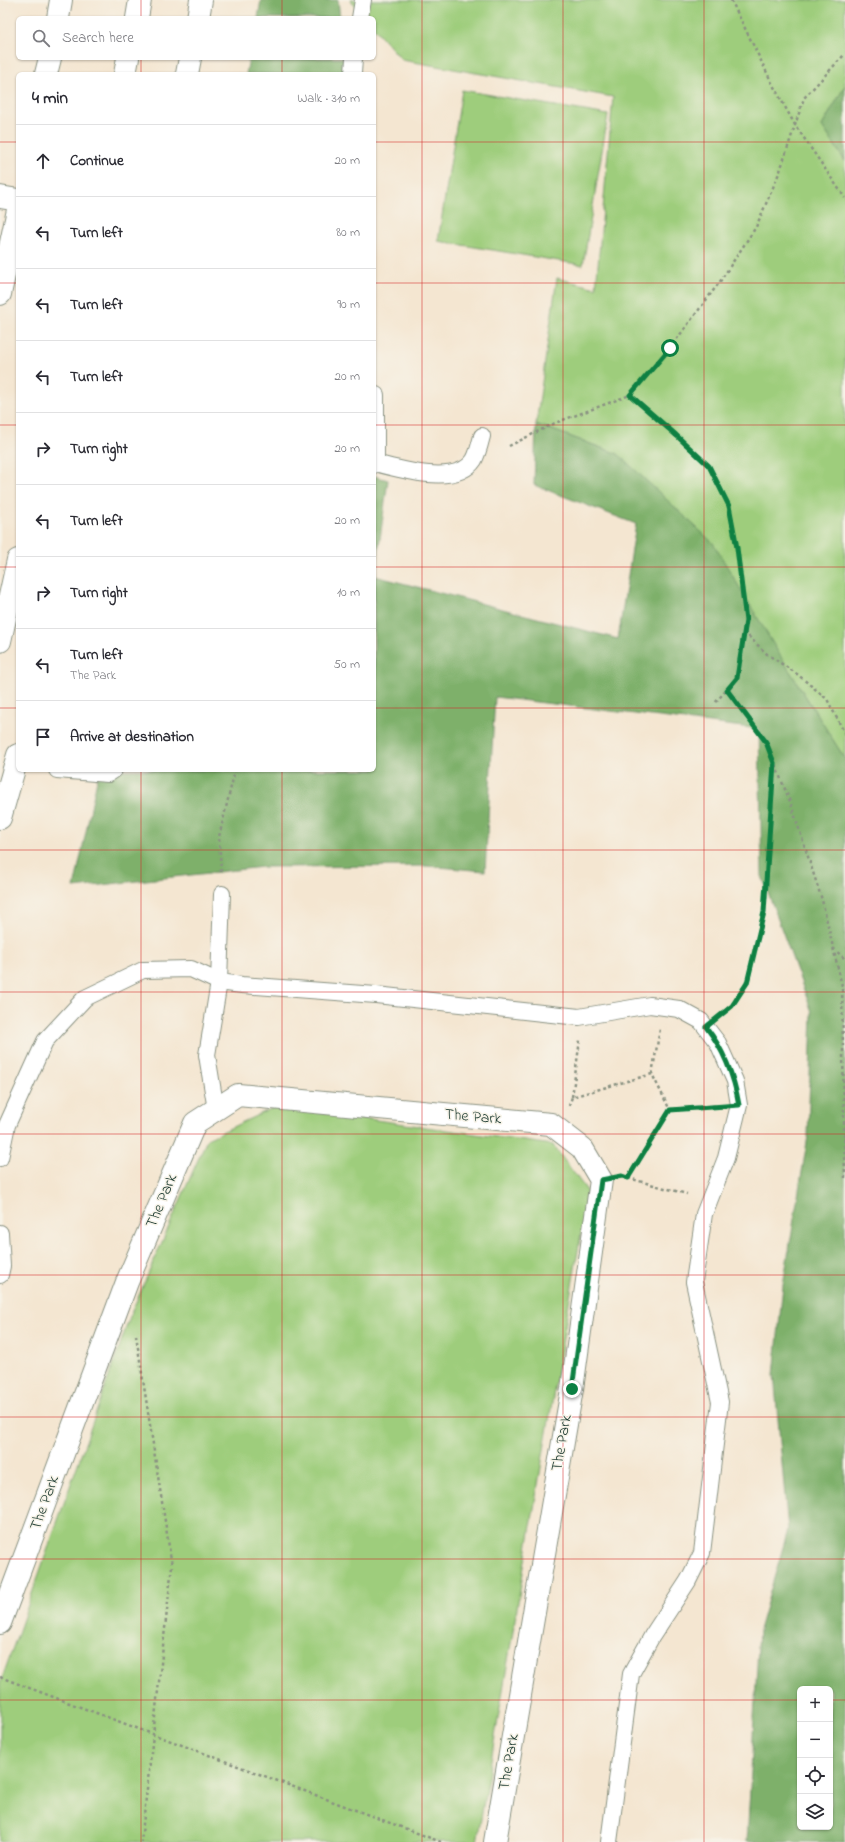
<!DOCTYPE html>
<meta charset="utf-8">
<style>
:root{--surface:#fff;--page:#f7f7f7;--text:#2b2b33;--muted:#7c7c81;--line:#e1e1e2}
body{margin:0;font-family:"Indie Flower",sans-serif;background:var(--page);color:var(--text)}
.controls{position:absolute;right:12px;bottom:12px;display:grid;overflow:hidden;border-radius:6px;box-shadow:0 1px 3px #0004}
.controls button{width:36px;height:36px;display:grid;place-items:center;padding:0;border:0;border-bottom:1px solid var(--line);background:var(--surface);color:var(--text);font:20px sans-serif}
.stop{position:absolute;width:12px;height:12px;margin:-9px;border:3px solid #0b8043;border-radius:50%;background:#fff}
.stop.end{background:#0b8043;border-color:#fff;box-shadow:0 1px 4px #0008}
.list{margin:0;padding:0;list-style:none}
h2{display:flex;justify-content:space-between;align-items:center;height:52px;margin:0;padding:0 16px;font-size:17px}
h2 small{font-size:13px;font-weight:400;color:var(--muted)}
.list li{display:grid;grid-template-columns:26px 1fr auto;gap:12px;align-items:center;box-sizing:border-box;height:72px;padding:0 16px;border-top:1px solid var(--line)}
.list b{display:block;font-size:15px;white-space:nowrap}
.list p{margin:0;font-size:13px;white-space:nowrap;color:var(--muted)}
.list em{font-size:13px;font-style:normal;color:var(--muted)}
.icon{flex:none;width:22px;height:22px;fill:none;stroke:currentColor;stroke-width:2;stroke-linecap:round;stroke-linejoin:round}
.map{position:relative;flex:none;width:845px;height:1842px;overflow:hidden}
.search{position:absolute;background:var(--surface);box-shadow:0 1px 3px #0004;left:16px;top:16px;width:360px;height:44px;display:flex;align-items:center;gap:10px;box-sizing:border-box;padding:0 14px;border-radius:6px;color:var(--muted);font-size:15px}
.panel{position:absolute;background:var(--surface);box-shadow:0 1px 3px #0004;left:16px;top:72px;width:360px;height:700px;border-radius:6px}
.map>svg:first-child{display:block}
.green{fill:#9ecd7b;stroke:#5e8558}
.forest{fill:#7eb06b;stroke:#4e7650;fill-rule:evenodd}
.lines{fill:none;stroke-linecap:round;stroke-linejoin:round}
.service-casing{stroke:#8a9282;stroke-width:18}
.minor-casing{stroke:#8a9282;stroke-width:24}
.trunk-casing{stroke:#8a9282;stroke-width:24}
.path{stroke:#8a9282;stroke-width:2.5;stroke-dasharray:3 3;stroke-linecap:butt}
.service{stroke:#fff;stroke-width:16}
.minor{stroke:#fff;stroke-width:22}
.trunk{stroke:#fff;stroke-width:22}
.route{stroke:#0b8043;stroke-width:5}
.grid{fill:none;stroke:#d62828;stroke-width:1;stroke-opacity:0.55}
.labels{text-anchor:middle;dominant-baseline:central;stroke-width:3;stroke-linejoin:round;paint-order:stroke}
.street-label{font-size:16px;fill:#1f3d34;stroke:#f7f3e8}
</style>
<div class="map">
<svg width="845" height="1842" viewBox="0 0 845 1842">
<rect width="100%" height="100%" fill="#f7f3e8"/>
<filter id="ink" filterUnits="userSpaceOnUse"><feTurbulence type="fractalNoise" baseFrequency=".025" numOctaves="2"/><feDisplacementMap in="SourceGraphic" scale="8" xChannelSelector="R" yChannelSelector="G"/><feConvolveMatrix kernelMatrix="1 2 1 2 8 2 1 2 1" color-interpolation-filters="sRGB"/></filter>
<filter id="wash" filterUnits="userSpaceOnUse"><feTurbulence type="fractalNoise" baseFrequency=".012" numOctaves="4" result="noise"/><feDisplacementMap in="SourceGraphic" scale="16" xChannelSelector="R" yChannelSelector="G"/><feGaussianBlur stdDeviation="0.9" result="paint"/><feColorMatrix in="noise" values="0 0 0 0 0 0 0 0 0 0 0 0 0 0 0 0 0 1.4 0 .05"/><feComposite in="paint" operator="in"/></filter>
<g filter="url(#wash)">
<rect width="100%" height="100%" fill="#f4e6d1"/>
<!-- green -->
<path class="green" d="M 350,0 L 845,0 L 845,86 L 822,126 L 845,161 L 845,759 L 784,662 L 618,454 L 536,424 L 557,278 L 596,288 L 613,97 L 402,60 L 374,28 L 374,18 L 365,18 Z
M 462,90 L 608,115 L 583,265 L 438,241 Z
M 277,1106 L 553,1145 L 588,1192 L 477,1842 L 0,1842 L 0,1684 L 132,1311 L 207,1139 Z"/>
<!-- forest -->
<path class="forest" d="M 261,0 L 338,0 L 340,18 L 258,18 Z
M 249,58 L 344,58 L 346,74 L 246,74 Z
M 845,86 L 845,161 L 822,126 Z
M 536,424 L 618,454 L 713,543 L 784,662 L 845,759 L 845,1842 L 747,1842 L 759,1630 L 788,1530 L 774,1375 L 783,1285 L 808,1136 L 812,1012 L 762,876 L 759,729 L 495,697 L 485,871 L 427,866 L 263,867 L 74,888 L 99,770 L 374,770 L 374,476 L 388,480 L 375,576 L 618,639 L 636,524 L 534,485 ZM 800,1689 L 830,1689 L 830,1827 L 800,1827 Z"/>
</g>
<g filter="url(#ink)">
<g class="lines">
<defs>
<path id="service" d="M 360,18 L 363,0
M 353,74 L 354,58
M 375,463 C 400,469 456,487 474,460 C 478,453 480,444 482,436
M 374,465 L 376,458 L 376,395
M 57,770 L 108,774 L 114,770
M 216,1110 L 207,1055 L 219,982 L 222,894
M 0,1158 L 7,1125 L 45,1041 L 85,998 L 143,970 L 191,969 L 219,982 L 242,985 L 376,995 L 579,1017 L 650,1005 L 679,1009 L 701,1021 L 718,1043 L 735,1081 L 739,1105 L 726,1158 L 704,1214 L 694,1282 L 720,1402 L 702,1553 L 688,1581 L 652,1636 L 631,1674 L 609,1842
M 0,1233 L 2,1266 L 0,1275"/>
<path id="minor" d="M 58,18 L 61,0
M 46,74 L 50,58
M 0,197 L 18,200
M 0,294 L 18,210
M 0,1623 L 127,1282 L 195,1123 L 238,1095 L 551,1124 L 582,1148 L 601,1180 L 572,1389 L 495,1842"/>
<path id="trunk" d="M 137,18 L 140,0
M 198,18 L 201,0
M 125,74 L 128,58
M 187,74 L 190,58
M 0,641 L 18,560
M 0,818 L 18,755"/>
</defs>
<!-- service casing -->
<use href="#service" class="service-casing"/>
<!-- minor casing -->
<use href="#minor" class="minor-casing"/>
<!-- trunk casing -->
<use href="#trunk" class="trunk-casing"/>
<!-- path -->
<path class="path" d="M 731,0 L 773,85 L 795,125 L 845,198
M 630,395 L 709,466 L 729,506 L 737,548 L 746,621 L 737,678 L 714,704
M 509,446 L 555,423 L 630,395 L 670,348 L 719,283 L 756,227 L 780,171 L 804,98 L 845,54
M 744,632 L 767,654 L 797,674 L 827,699 L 845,734
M 727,690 L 766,742 L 791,804 L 822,900 L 842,986 L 845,1181
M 221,872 L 219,837 L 235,770
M 833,948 L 845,959
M 723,1013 L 732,1006 L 747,983 L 764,912 L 774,765
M 652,1074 L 660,1029
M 572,1097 L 580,1040
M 569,1106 L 572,1097 L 652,1074 L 670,1110 L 628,1178
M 670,1110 L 716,1106
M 628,1178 L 687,1194
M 136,1335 L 172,1566 L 141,1842
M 0,1677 L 441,1842"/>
<!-- service -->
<use href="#service" class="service"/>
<!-- minor -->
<use href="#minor" class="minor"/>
<!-- trunk -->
<use href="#trunk" class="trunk"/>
</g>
</g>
<g class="lines" filter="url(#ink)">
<!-- route -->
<path class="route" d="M 572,1389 L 601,1180 L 622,1176 L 628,1178 L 670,1110 L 739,1105 C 734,1076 724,1050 706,1027 L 732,1006 L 747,983 L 764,912 L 774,763 L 766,742 L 727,690 L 737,678 L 746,621 L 737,548 L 729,506 L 709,466 L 676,435 L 630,395 L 670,348"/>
</g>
<!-- grid -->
<path class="grid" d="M 141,0 L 141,18M 282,0 L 282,18M 422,0 L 422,1842M 563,0 L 563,1842M 704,0 L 704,1842M 141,58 L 141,74M 282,58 L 282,74M 0,142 L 18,142M 374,142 L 845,142M 0,283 L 18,283M 374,283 L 845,283M 0,425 L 18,425M 374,425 L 845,425M 0,567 L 18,567M 374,567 L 845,567M 0,708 L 18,708M 374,708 L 845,708M 141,770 L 141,1842M 282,770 L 282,1842M 0,850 L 845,850M 0,992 L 845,992M 0,1134 L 845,1134M 0,1275 L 845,1275M 0,1417 L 845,1417M 0,1559 L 845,1559M 0,1700 L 800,1700M 830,1700 L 845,1700"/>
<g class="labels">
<!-- street labels -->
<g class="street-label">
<text transform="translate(473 1117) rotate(5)">The Park</text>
<text transform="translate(162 1201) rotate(-67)">The Park</text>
<text transform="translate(562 1443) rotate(-80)">The Park</text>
<text transform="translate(45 1503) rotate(-70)">The Park</text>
<text transform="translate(509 1762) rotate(-80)">The Park</text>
</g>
</g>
</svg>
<div class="controls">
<button>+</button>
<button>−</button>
<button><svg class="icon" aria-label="locate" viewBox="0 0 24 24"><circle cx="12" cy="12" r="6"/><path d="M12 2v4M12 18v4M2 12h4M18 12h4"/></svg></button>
<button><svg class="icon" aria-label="layers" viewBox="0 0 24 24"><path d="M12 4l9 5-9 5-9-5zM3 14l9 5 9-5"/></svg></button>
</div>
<div class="stop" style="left:670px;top:348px"></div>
<div class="stop end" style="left:572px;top:1389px"></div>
<div class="search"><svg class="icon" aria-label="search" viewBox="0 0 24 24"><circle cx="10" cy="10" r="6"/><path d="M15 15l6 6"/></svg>Search here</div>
<section class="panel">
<h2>4 min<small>Walk · 310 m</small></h2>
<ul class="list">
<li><svg class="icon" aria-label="ahead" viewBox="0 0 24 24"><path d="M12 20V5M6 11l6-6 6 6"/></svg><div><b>Continue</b></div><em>20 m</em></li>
<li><svg class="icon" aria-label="left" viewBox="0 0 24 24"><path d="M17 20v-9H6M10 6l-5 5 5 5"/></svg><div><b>Turn left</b></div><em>80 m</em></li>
<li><svg class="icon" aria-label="left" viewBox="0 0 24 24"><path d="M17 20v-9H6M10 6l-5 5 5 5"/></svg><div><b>Turn left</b></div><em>90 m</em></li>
<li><svg class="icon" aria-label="left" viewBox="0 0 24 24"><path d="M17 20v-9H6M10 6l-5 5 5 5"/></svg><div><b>Turn left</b></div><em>20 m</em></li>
<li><svg class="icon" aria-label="right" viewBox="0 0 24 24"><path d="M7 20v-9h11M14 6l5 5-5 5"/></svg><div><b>Turn right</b></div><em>20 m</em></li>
<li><svg class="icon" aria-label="left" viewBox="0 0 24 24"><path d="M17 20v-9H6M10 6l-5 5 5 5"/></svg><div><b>Turn left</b></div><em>20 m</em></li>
<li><svg class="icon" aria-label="right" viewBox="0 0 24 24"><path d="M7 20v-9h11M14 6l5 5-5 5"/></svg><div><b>Turn right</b></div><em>10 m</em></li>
<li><svg class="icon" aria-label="left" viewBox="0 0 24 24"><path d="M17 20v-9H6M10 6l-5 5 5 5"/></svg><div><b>Turn left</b><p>The Park</p></div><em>50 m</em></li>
<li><svg class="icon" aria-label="arrive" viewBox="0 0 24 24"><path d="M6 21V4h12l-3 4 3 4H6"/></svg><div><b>Arrive at destination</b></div></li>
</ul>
</section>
</div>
